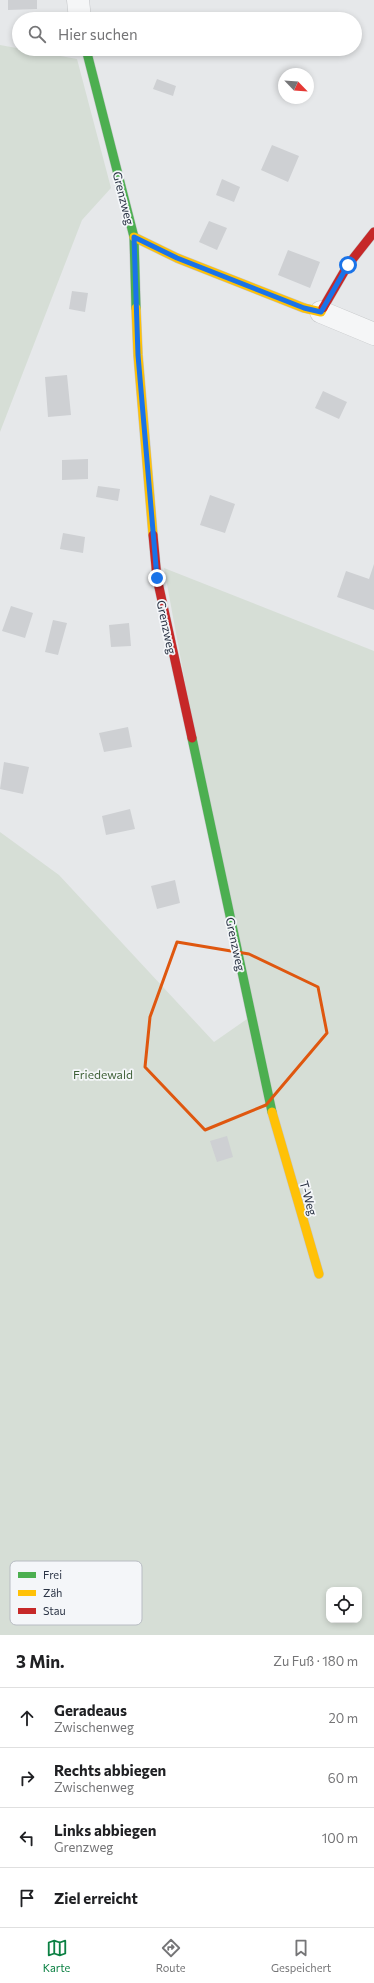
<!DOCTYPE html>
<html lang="de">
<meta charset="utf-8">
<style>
:root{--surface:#fff;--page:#f2f2f2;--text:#202124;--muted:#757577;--line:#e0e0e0;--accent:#0b8043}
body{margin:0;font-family:Commissioner,sans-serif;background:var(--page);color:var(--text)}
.controls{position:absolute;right:12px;bottom:12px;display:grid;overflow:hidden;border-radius:8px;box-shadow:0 2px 6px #0003}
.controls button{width:36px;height:36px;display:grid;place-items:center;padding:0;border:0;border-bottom:1px solid var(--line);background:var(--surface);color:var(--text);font:20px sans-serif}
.compass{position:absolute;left:278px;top:68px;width:36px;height:36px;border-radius:50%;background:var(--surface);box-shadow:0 2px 6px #0003;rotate:115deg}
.stop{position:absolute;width:12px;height:12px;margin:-9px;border:3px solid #1a73e8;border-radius:50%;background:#fff}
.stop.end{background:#1a73e8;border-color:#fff;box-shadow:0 1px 4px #0008}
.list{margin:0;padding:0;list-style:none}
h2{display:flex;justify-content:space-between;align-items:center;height:52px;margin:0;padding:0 16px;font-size:17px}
h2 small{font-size:13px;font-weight:400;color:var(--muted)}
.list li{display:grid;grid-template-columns:26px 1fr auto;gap:12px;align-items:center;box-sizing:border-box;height:60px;padding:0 16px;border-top:1px solid var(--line)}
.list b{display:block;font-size:15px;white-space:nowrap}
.list p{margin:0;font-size:13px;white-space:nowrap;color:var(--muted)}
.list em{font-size:13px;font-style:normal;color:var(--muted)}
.icon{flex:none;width:22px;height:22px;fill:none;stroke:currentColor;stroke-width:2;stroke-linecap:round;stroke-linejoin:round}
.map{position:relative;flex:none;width:374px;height:1635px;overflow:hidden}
.search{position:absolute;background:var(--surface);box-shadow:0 2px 6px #0003;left:12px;right:12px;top:12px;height:44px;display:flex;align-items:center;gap:10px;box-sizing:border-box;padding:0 14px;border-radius:22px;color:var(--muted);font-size:15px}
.sheet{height:292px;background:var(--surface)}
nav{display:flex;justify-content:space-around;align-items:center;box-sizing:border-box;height:56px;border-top:1px solid var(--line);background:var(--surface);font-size:11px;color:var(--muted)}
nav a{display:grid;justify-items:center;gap:2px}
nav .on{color:var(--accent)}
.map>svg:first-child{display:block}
.green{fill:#d6ded6;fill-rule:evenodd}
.building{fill:#ced0d3}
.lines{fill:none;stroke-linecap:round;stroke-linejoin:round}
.street-casing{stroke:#c4c6c8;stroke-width:23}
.fast-casing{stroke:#c4c6c8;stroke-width:10}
.slow-casing{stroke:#c4c6c8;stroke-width:10}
.jam-casing{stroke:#c4c6c8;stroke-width:10}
.street{stroke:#f5f6f7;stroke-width:22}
.fast{stroke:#4caf50;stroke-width:9}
.slow{stroke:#ffc107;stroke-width:9}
.jam{stroke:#c62828;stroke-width:9}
.route{stroke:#1a73e8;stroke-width:5}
.marked{fill:none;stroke:#df570f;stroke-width:3;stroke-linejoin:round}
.labels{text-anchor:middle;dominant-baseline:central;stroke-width:3.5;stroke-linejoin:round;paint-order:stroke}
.street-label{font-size:12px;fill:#2b3445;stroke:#f4f6f9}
.park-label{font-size:12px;fill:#3f6138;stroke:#f4f6f9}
.key{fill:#f4f6f9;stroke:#b8bcc3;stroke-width:1}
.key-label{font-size:11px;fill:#2b3445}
</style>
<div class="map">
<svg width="374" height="1635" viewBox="0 0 374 1635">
<rect width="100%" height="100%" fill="#e6e8ea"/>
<!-- green -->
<path class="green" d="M 0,45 L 77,59 L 111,188 L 82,220 L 0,432 Z
M 164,568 L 374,651 L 374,1635 L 0,1635 L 0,832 L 59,875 L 214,1042 L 247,1019 ZM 329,1590 L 359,1590 L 359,1620 L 329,1620 Z"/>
<!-- building -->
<path class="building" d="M 8,0 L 37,0 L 37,9 L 8,10 Z
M 157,79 L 176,86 L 173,96 L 153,89 Z
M 272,145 L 299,156 L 288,182 L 261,170 Z
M 222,179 L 240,187 L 234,202 L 216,195 Z
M 209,221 L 227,228 L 217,250 L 199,242 Z
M 288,250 L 320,262 L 310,288 L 278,275 Z
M 72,291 L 88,293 L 85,312 L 69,309 Z
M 67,375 L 71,415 L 48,417 L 45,377 Z
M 323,391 L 347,402 L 339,419 L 315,408 Z
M 88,459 L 88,479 L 62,480 L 62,460 Z
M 98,486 L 120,489 L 118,501 L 96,497 Z
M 210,495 L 235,504 L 225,533 L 200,525 Z
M 63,533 L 85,537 L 83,553 L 60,549 Z
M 374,564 L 374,610 L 337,597 L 346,571 L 369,579 Z
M 11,606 L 33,613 L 25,638 L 2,631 Z
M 53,620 L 67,623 L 58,655 L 45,652 Z
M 129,623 L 131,646 L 111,647 L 109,625 Z
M 128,727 L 132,747 L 104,752 L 99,733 Z
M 4,762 L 29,767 L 23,794 L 0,789 Z
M 130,809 L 135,829 L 106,835 L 102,816 Z
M 175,880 L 180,903 L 157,909 L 151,886 Z
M 227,1136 L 233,1157 L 217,1162 L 210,1141 Z"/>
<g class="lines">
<defs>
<path id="street" d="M 78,0 L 80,19
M 321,312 L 374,334"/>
<path id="fast" d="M 86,49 L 134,237 L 136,308
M 192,738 L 272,1112"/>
<path id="slow" d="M 134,237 L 177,258 L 304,308 L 321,312 L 323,308
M 136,308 L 138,355 L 153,535
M 272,1112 L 319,1274"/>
<path id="jam" d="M 323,308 L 348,265 L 374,232
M 153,535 L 157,578 L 192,738"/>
</defs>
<!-- street casing -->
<use href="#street" class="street-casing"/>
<!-- fast casing -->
<use href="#fast" class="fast-casing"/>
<!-- slow casing -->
<use href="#slow" class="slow-casing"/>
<!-- jam casing -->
<use href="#jam" class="jam-casing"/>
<!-- street -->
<use href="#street" class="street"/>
<!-- fast -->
<use href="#fast" class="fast"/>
<!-- slow -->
<use href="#slow" class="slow"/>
<!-- jam -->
<use href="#jam" class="jam"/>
</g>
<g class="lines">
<!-- route -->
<path class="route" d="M 157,578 L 138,355 L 134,237 L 177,258 L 304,308 L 321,312 L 348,265"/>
</g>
<!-- marked area -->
<path class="marked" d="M 177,942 L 249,954 L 318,987 L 327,1033 L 266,1105 L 205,1130 L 145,1067 L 150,1017 Z"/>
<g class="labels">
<!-- street labels -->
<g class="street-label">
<text transform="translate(124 198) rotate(76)">Grenzweg</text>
<text transform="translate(167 627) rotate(78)">Grenzweg</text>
<text transform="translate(236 944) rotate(78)">Grenzweg</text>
<text transform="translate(309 1198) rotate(74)">T-Weg</text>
</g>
<!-- park labels -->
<g class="park-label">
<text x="103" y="1074">Friedewald</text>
</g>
</g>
<!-- legend -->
<rect x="10" y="1561" width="132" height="64" rx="6" class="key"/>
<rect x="18" y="1572" width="18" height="6" fill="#4caf50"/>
<rect x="18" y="1590" width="18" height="6" fill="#ffc107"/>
<rect x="18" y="1608" width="18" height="6" fill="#c62828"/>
<g class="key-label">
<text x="43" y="1579">Frei</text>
<text x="43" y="1597">Zäh</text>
<text x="43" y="1615">Stau</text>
</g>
</svg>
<div class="controls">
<button><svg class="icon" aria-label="locate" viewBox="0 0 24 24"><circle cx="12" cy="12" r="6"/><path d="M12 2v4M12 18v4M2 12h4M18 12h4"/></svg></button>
</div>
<svg class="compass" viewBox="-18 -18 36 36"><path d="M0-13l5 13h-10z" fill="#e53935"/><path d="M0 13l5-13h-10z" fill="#757577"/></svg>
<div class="stop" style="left:348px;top:265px"></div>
<div class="stop end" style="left:157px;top:578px"></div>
<div class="search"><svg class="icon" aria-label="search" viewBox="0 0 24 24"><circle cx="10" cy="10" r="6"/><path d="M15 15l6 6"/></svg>Hier suchen</div>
</div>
<section class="sheet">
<h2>3 Min.<small>Zu Fuß · 180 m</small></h2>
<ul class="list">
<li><svg class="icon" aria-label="ahead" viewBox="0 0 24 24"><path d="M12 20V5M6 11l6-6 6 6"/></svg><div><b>Geradeaus</b><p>Zwischenweg</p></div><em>20 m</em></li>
<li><svg class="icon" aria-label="right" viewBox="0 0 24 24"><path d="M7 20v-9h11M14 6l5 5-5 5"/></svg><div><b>Rechts abbiegen</b><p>Zwischenweg</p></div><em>60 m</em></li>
<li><svg class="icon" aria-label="left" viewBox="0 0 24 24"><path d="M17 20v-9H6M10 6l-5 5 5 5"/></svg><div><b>Links abbiegen</b><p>Grenzweg</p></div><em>100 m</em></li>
<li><svg class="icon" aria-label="arrive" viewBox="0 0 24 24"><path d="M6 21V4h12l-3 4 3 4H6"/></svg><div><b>Ziel erreicht</b></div></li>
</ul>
</section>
<nav>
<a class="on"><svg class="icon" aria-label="map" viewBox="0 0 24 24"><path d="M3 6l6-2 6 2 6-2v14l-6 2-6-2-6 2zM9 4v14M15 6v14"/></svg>Karte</a>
<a><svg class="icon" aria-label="directions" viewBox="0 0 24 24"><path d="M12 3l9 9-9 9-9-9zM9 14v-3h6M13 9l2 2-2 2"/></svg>Route</a>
<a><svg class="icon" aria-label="saved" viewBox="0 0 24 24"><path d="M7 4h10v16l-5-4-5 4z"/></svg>Gespeichert</a>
</nav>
